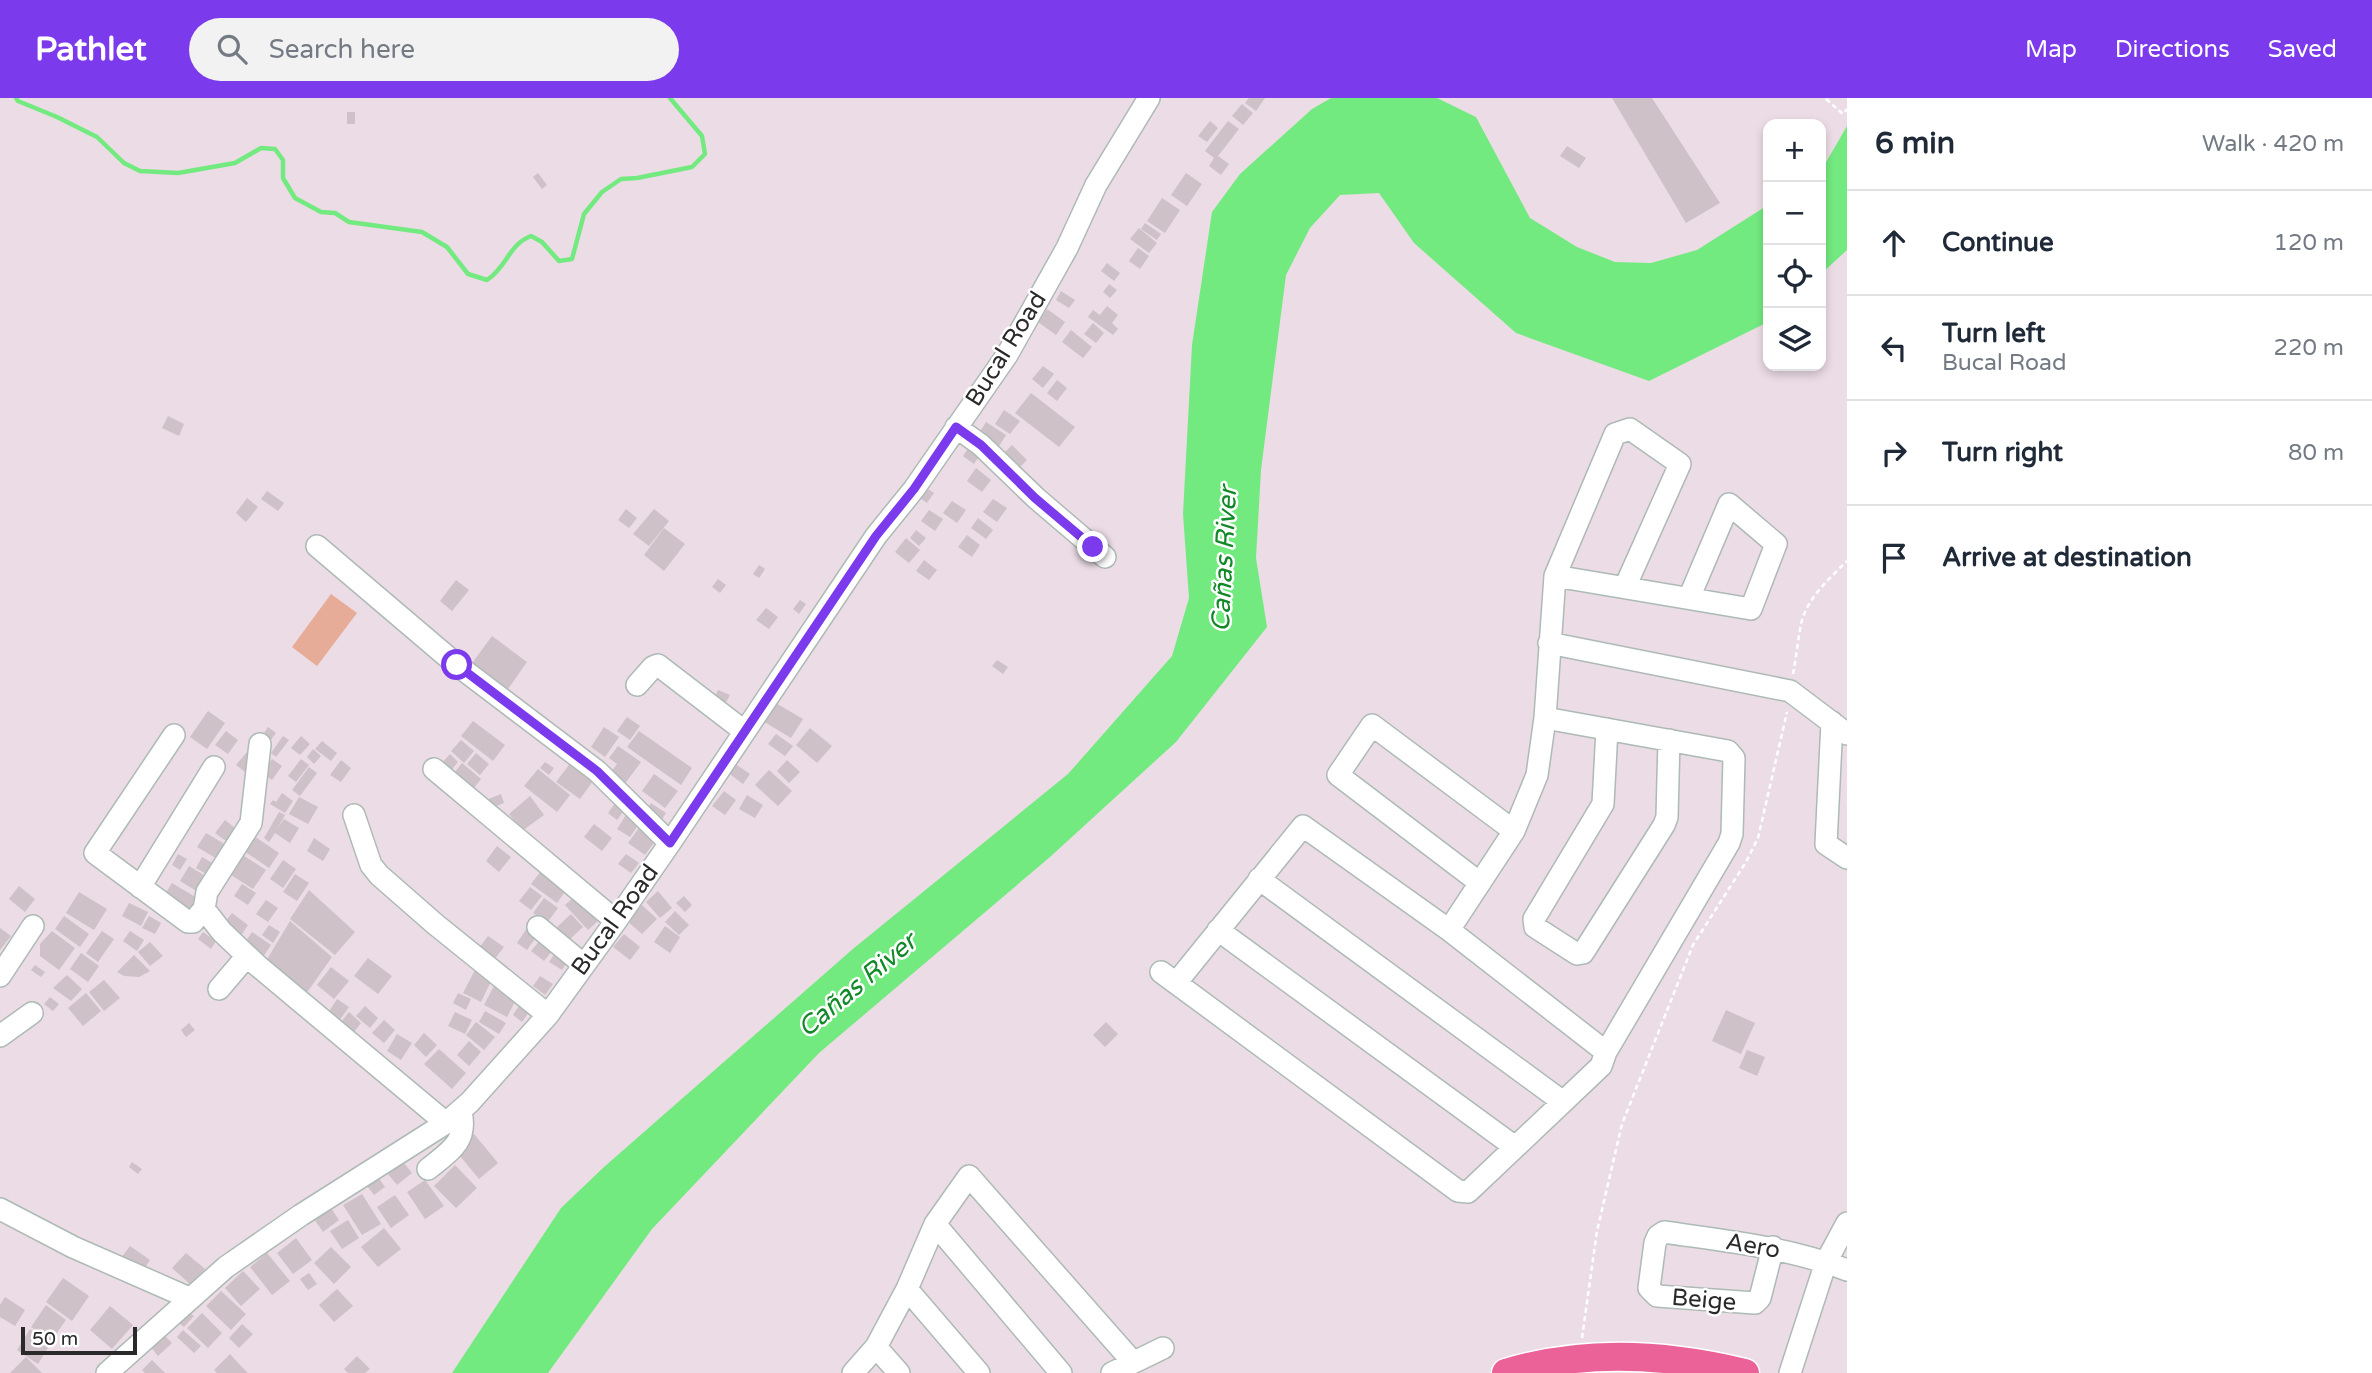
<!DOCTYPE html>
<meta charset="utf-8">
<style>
:root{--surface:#fff;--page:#f2f2f3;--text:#1f2937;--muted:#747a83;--line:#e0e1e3;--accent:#7c3aed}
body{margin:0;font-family:"Varela Round",sans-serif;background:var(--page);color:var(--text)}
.controls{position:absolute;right:21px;top:21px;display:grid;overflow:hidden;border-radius:14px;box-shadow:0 4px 10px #0003}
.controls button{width:63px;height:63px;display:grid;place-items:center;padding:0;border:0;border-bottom:2px solid var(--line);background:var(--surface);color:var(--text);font:35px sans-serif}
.scale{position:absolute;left:21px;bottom:18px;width:116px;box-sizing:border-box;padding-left:7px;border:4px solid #2a2a2a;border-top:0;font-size:19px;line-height:24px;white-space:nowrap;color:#2a2a2a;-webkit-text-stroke:5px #fff;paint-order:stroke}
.stop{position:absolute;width:21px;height:21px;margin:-16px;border:5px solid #7c3aed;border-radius:50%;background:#fff}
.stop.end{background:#7c3aed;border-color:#fff;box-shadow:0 2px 7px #0008}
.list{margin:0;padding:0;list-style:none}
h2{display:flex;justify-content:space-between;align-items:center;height:91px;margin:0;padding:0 28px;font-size:30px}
h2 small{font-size:23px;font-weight:400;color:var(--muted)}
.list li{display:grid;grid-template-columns:46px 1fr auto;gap:21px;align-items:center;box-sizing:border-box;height:105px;padding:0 28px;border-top:2px solid var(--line)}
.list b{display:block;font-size:26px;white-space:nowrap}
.list p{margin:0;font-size:23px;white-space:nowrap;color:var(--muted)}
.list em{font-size:23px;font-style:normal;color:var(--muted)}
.icon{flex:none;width:38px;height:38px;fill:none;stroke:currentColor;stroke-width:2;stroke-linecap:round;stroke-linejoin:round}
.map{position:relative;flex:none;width:1847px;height:1275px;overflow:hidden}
header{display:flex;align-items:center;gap:42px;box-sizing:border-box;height:98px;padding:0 35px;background:var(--accent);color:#fff}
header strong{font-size:33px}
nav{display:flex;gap:38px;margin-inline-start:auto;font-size:24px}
.search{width:490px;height:63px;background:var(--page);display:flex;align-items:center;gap:18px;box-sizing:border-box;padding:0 24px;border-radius:38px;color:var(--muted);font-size:26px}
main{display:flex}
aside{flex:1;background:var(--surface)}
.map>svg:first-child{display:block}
.pitch{fill:#e7ac97}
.water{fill:#73ea80}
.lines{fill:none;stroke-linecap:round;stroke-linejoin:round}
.stream{stroke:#73ea80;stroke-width:4.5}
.building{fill:#cec1c8}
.minor-casing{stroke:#adbab5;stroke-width:24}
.major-casing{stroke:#fff;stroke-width:31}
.path{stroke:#fff;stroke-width:2.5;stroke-dasharray:5 3.5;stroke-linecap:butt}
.minor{stroke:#fff;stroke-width:21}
.major{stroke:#eb6298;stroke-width:28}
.route{stroke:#7c3aed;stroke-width:9}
.labels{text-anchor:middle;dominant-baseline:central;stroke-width:5;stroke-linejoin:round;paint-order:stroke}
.street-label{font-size:24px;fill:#2a2a2a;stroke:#fff}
.water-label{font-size:26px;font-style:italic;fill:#128928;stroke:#fff}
</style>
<header>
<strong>Pathlet</strong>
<div class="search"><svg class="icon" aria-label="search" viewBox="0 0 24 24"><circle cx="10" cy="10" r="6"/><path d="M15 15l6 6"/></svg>Search here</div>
<nav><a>Map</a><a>Directions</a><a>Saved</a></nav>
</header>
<main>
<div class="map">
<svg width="1847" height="1275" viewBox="0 0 1847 1275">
<rect width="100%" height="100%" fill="#ecdce5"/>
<!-- pitch -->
<path class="pitch" d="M 331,496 L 357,515 L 317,568 L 292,549 Z"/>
<!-- water -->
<path class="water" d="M 1331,0 L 1437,0 L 1476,19 L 1530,120 L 1577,149 L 1615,164 L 1651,165 L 1697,152 L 1768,107 L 1768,224 L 1649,283 L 1516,235 L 1414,145 L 1379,95 L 1340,97 L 1310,130 L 1286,177 L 1261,372 L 1256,460 L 1267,529 L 1176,644 L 1050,759 L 819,955 L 652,1131 L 548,1275 L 452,1275 L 561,1110 L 604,1069 L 854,850 L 1068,676 L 1172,558 L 1189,500 L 1183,416 L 1192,247 L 1212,114 L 1240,76 L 1312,11 Z
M 1847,28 L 1847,152 L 1821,176 L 1821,73 Z"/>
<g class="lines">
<!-- stream -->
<path class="stream" d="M 16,0 L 18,3 L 57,19 L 97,39 L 124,65 L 140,73 L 178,75 L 235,65 L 261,50 L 275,51 L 283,62 L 283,80 L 295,100 L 321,114 L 335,115 L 349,124 L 422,134 L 447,149 L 468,176 L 487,182 C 508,168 508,147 531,138 L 542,144 L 559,163 L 572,161 L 584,116 L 602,94 L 621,81 L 637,80 L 692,69 L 705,56 L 702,38 L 670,0"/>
</g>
<!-- building -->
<path class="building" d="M 1249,0 L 1265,0 L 1256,13 L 1245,5 Z
M 1612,0 L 1652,0 L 1720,105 L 1686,125 Z
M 1242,6 L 1253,15 L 1243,27 L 1232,18 Z
M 347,14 L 355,14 L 355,26 L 347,26 Z
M 1210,23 L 1218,30 L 1207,44 L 1198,38 Z
M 1228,23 L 1239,31 L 1218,58 L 1229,66 L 1221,77 L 1209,68 L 1214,60 L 1205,53 Z
M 1567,48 L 1586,60 L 1579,70 L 1560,58 Z
M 538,75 L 547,87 L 542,91 L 533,79 Z
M 1186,75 L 1202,86 L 1187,108 L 1171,97 Z
M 1162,100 L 1180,112 L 1165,135 L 1147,123 Z
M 1145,125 L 1161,136 L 1157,142 L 1141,131 Z
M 1139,130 L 1157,145 L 1149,155 L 1130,141 Z
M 1138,150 L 1149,158 L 1140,171 L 1129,163 Z
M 1107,165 L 1120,175 L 1114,183 L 1101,173 Z
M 1109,186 L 1117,192 L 1110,200 L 1103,194 Z
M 1061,193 L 1075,202 L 1069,210 L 1056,202 Z
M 1107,208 L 1118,217 L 1112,225 L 1118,231 L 1113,237 L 1088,219 L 1093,212 L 1100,217 Z
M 1047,211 L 1065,224 L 1056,237 L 1038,224 Z
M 1093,225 L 1104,235 L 1096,245 L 1084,236 Z
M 1071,232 L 1092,249 L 1083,260 L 1062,244 Z
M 1043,268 L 1054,276 L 1043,290 L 1032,281 Z
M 1057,282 L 1067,290 L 1057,303 L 1047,295 Z
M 1031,295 L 1075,329 L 1059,349 L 1015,315 Z
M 1004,312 L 1020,323 L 1010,336 L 995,326 Z
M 168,318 L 184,326 L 179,338 L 162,330 Z
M 986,324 L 1006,337 L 996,353 L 976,340 Z
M 971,346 L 982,354 L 974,366 L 963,358 Z
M 1012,347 L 1027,362 L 1016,373 L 1001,358 Z
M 976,370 L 991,382 L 982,394 L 967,383 Z
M 923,388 L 934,395 L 927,405 L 917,398 Z
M 267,393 L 284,405 L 278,413 L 261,401 Z
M 247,400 L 258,409 L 246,424 L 236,415 Z
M 993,401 L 1007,410 L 997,424 L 983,414 Z
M 952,403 L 966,412 L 957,425 L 943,415 Z
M 626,411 L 637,420 L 629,430 L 618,422 Z
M 654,411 L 669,423 L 649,448 L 633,436 Z
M 929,412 L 943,421 L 935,433 L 921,423 Z
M 978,420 L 993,432 L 986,441 L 971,430 Z
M 664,430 L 685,446 L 664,473 L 644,457 Z
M 916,432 L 926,440 L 919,448 L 910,440 Z
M 967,437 L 980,447 L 972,459 L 958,449 Z
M 906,440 L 920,452 L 909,465 L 895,454 Z
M 924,462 L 937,472 L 929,482 L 916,473 Z
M 759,467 L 765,471 L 759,480 L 753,476 Z
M 718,481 L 726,487 L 720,495 L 712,489 Z
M 456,482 L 469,492 L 452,513 L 440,503 Z
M 800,502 L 806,506 L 799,516 L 793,511 Z
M 766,510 L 778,519 L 769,531 L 756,522 Z
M 492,538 L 527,564 L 503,598 L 467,572 Z
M 997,562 L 1008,569 L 1003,576 L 992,568 Z
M 718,592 L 730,597 L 723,610 L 712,605 Z
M 769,601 L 803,621 L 791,640 L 758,620 Z
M 208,613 L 225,625 L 207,651 L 190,639 Z
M 627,619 L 640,628 L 630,642 L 617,633 Z
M 473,623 L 505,647 L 493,663 L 461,638 Z
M 268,629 L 276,635 L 270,643 L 262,638 Z
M 604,629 L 619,639 L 605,659 L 591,649 Z
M 810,630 L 832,648 L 817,665 L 796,647 Z
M 226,633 L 238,642 L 228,656 L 215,647 Z
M 639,633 L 692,670 L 681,687 L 627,649 Z
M 776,636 L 793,648 L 785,658 L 768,646 Z
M 283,638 L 289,642 L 276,659 L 271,655 Z
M 301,638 L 310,646 L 300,657 L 291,650 Z
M 461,642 L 474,653 L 464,665 L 451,653 Z
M 322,643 L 337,655 L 331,663 L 315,651 Z
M 618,648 L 641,664 L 621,691 L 606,681 L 617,666 L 609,660 Z
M 313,651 L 321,658 L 314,666 L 307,659 Z
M 247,654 L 255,661 L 245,674 L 236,667 Z
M 476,655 L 489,666 L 480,677 L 467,666 Z
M 450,656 L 458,664 L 449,675 L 440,667 Z
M 575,659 L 598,676 L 580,701 L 556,684 Z
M 272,661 L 282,668 L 272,682 L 262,675 Z
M 301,661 L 309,667 L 296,684 L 288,678 Z
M 341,662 L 351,670 L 341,684 L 330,677 Z
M 787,662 L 800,674 L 789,685 L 777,673 Z
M 545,664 L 554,670 L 549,677 L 540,670 Z
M 462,665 L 481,681 L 470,695 L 451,679 Z
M 734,665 L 750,676 L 743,686 L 727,674 Z
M 309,669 L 317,675 L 300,698 L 292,692 Z
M 538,671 L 570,697 L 557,714 L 524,688 Z
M 769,672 L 792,693 L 778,708 L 755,687 Z
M 654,676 L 678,693 L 665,710 L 642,693 Z
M 724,693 L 736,702 L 725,717 L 712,708 Z
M 282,695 L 293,703 L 285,715 L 270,706 L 273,702 L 276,704 Z
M 501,696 L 504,705 L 489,711 L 486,702 Z
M 747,697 L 763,707 L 755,720 L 739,711 Z
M 530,698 L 544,717 L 522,733 L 509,716 Z
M 299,699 L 318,709 L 308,726 L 289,716 Z
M 616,704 L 626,710 L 617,722 L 608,715 Z
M 651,705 L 666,715 L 661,723 L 646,713 Z
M 279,714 L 285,717 L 277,731 L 284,721 L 299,730 L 290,745 L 275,735 L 269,744 L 264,740 Z
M 628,714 L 641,723 L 630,739 L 617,731 Z
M 225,722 L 240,734 L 230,746 L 215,735 Z
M 594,726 L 612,740 L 602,753 L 584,739 Z
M 641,727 L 658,739 L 645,757 L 628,745 Z
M 206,735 L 228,748 L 219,762 L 197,749 Z
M 251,736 L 279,755 L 269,770 L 241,751 Z
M 314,740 L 330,751 L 323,763 L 307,753 Z
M 497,748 L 511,759 L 499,774 L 486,763 Z
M 178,756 L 187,761 L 180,772 L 172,767 Z
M 241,756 L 266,772 L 253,791 L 228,775 Z
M 626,756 L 639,765 L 631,775 L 618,766 Z
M 202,759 L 214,766 L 208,777 L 196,770 Z
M 283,762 L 296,771 L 283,790 L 270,781 Z
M 189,768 L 207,779 L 198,794 L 180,783 Z
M 541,773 L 566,792 L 557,805 L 531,786 Z
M 295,776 L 309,785 L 297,803 L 283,794 Z
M 172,785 L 197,800 L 188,815 L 163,799 Z
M 242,786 L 256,795 L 248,807 L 234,798 Z
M 19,788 L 35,801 L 25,814 L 9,801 Z
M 530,789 L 542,798 L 531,812 L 519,803 Z
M 309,792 L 355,834 L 335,857 L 290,821 Z
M 658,793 L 672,810 L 660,820 L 646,804 Z
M 79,794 L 107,811 L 94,832 L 66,815 Z
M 575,798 L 599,822 L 588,832 L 565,807 Z
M 684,798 L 692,807 L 685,814 L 676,805 Z
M 544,800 L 558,810 L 547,825 L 533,815 Z
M 266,802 L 278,810 L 268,824 L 256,816 Z
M 129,805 L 148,814 L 141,828 L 122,818 Z
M 642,807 L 657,821 L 642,836 L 627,823 Z
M 675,813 L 689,827 L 679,837 L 665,824 Z
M 232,815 L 248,827 L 238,842 L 221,829 Z
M 571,816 L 583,829 L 566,845 L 554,832 Z
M 64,818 L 89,836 L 80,849 L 55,831 Z
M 149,818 L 161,825 L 155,836 L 142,830 Z
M 290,823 L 332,859 L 303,900 L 263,868 Z
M 269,827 L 280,834 L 273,845 L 262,837 Z
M 665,828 L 680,839 L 670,855 L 654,844 Z
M 0,830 L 11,838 L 0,852 Z
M 527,830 L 537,838 L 527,852 L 517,845 Z
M 52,833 L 75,850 L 59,872 L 40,858 L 40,846 Z
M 102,833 L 114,841 L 98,864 L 86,855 Z
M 130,833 L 144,842 L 137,853 L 123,843 Z
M 203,834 L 216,843 L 211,851 L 198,841 Z
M 252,834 L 271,847 L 263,859 L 244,846 Z
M 624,836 L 640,849 L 630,862 L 613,849 Z
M 488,838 L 504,849 L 494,862 L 479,850 Z
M 541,841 L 553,852 L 544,863 L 531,853 Z
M 150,844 L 163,858 L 150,868 L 138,854 Z
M 557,852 L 570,860 L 562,872 L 549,864 Z
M 81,855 L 99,868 L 88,884 L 70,871 Z
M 134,857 L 150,873 L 139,879 L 124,878 L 117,874 Z
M 368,860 L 392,878 L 378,896 L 354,878 Z
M 35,867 L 45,874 L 41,879 L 31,872 Z
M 477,868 L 494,877 L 481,904 L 463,895 Z
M 331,869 L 349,883 L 334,901 L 317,887 Z
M 67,877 L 82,891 L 71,903 L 53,890 Z
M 540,878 L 553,886 L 545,897 L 533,888 Z
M 104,882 L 120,900 L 104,913 L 89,894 Z
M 496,884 L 519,896 L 507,919 L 484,907 Z
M 86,895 L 101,913 L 83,928 L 68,910 Z
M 458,895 L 471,901 L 466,912 L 453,905 Z
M 50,899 L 59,906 L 53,913 L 44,906 Z
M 337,901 L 349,909 L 339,923 L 328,915 Z
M 522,903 L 532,910 L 522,924 L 513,917 Z
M 365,908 L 378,920 L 370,930 L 356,918 Z
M 1726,912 L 1755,925 L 1741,956 L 1712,943 Z
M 485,913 L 506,925 L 499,936 L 479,924 Z
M 349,914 L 361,925 L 354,934 L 341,924 Z
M 455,914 L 472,922 L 465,936 L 448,928 Z
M 384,922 L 395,932 L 384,945 L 372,935 Z
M 476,924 L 495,939 L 484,952 L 466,937 Z
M 1106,924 L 1118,936 L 1105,949 L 1093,937 Z
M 189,925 L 195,932 L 186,939 L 181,932 Z
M 424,935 L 437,947 L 426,959 L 414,947 Z
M 397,936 L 412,945 L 401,962 L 387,953 Z
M 469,943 L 481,954 L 469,968 L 457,957 Z
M 439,951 L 466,975 L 452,991 L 424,966 Z
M 1747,952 L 1765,959 L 1757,978 L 1739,970 Z
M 474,1036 L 498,1065 L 479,1081 L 455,1052 Z
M 132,1064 L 142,1071 L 138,1076 L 129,1069 Z
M 403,1064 L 412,1075 L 397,1087 L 388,1076 Z
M 455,1067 L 477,1090 L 456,1110 L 434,1088 Z
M 378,1079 L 385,1089 L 374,1097 L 367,1088 Z
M 425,1082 L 444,1108 L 425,1121 L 407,1094 Z
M 362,1096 L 381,1126 L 362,1137 L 343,1107 Z
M 395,1097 L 409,1117 L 391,1130 L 377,1109 Z
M 331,1110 L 339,1122 L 323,1134 L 314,1121 Z
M 348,1122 L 359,1140 L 342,1151 L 330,1133 Z
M 384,1130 L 401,1151 L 378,1169 L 361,1149 Z
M 296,1140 L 312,1162 L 293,1176 L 277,1155 Z
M 130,1148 L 150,1162 L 142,1174 L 121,1160 Z
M 331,1149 L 351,1169 L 334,1186 L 314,1165 Z
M 186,1155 L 205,1171 L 191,1187 L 172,1170 Z
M 267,1155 L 290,1183 L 272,1197 L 250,1169 Z
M 243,1173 L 260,1191 L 241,1208 L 225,1190 Z
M 309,1175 L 317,1186 L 308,1192 L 300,1181 Z
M 63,1180 L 89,1198 L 72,1223 L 46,1204 Z
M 337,1191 L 353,1208 L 334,1224 L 319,1207 Z
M 221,1193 L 246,1216 L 231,1232 L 206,1208 Z
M 5,1199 L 25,1212 L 15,1228 L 0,1219 L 0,1207 Z
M 46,1207 L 66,1222 L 51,1243 L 31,1229 Z
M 110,1208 L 133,1227 L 112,1251 L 90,1232 Z
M 186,1212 L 194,1218 L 184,1229 L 177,1223 Z
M 202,1215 L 222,1235 L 208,1250 L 187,1230 Z
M 242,1226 L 253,1236 L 239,1250 L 229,1240 Z
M 30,1231 L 51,1245 L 38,1266 L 17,1252 Z
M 183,1232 L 201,1248 L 194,1255 L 177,1239 Z
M 163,1236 L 172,1245 L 158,1258 L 150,1248 Z
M 230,1256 L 240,1267 L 248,1275 L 217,1275 L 214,1272 Z
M 357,1258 L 370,1271 L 365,1275 L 348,1275 L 344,1271 Z
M 26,1259 L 42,1275 L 10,1275 Z
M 152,1262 L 165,1275 L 145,1275 L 142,1272 Z"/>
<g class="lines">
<defs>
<path id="minor" d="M 956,329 L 981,347 L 1036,400 L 1105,459
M 317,448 L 457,567 L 597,673 L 670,745
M 1555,478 L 1751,511 L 1776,446 L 1729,406 L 1689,500
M 1549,545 L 1790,593 L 1847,636
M 637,587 L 653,569 L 658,567 L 744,633
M 1832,624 L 1826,746 L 1847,760
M 1607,631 L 1603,706 L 1534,821 L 1535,829 L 1577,856 L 1583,855 L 1664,727 L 1667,719 L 1669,642
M 174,637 L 95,755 L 188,824 L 193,824 L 204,811
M 260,646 L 251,725 L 207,794 L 204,811 L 222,834 L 258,868 L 446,1025
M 434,671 L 616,823
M 354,717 L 371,767 L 379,777 L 435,826 L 548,917
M 1259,781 L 1563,1004
M 1480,785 L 1338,677 L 1372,627 L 1514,733
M 140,789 L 214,669
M 538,829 L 584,867
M 1218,832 L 1515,1049
M 1449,832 L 1514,733 L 1537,677 L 1545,620 L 1555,478 L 1615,336 L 1630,331 L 1680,366 L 1625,489
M 1161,874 L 1458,1093 L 1468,1094 L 1601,968 L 1606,954 L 1729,745 L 1732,736 L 1734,660 L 1728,653 L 1545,620
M 0,878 L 33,828
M 1176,885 L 1303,728 L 1449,832 L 1606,954
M 219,891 L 247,858
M 0,938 L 32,915
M 428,1071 C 449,1054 468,1044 461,1014
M 0,1111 L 73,1149 L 189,1200
M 935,1126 L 1061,1275
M 1773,1149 L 1760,1200 L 1755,1205 L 1657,1198 L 1649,1190 L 1655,1145 L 1658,1138 L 1664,1134 C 1726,1143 1788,1149 1847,1172
M 907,1191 L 979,1275
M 876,1249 L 899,1275
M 107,1275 L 226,1169 L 301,1117 L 446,1025 L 470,1004 L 548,917 L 616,823 L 670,745 L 876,438 L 914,391 L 1007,257 L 1067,150 L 1096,87 L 1149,0
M 853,1275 L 876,1249 L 907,1191 L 935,1126 L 969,1078 L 1132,1263
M 1112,1275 L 1163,1250
M 1790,1275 L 1826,1164 L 1847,1125"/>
<path id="major" d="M 1506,1275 C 1584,1251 1667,1256 1745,1275"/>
</defs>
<!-- minor casing -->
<use href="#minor" class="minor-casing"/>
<!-- major casing -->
<use href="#major" class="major-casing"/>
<!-- path -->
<path class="path" d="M 1826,1 L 1843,16 L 1847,11
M 1793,576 C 1796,560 1798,542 1801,526 C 1807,500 1829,481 1847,463
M 1582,1240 L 1597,1133 L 1622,1026 L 1693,847 L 1746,764 L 1758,740 L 1787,614"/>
<!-- minor -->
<use href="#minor" class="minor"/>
<!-- major -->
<use href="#major" class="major"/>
</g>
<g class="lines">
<!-- route -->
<path class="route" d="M 457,567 L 597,673 L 670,745 L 876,438 L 914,391 L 956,329 L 981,347 L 1035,400 L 1093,449"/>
</g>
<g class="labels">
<!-- street labels -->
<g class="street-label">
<text transform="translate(1006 251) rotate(-58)">Bucal Road</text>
<text transform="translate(615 822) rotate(-54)">Bucal Road</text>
<text transform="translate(1753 1148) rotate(10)">Aero</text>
<text transform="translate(1704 1202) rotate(5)">Beige</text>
</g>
<!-- water labels -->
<g class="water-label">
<text transform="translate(1224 461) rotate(-87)">Cañas River</text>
<text transform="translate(857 887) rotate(-40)">Cañas River</text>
</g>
</g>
</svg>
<div class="controls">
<button>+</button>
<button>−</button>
<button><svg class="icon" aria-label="locate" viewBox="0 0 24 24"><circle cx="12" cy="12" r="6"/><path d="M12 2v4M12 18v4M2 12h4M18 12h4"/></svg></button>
<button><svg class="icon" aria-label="layers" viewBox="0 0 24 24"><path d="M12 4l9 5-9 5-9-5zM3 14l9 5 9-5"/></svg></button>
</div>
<div class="scale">50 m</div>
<div class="stop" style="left:457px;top:567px"></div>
<div class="stop end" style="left:1093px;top:449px"></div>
</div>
<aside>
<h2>6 min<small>Walk · 420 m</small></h2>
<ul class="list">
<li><svg class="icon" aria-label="ahead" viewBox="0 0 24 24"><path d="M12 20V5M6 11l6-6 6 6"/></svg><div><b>Continue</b></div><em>120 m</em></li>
<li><svg class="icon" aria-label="left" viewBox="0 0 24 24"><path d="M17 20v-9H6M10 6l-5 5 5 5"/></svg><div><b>Turn left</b><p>Bucal Road</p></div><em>220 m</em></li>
<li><svg class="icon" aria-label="right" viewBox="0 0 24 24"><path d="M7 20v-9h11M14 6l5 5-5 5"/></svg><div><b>Turn right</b></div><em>80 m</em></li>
<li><svg class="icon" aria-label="arrive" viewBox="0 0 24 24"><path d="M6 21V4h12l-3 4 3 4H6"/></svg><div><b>Arrive at destination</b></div></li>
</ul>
</aside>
</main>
